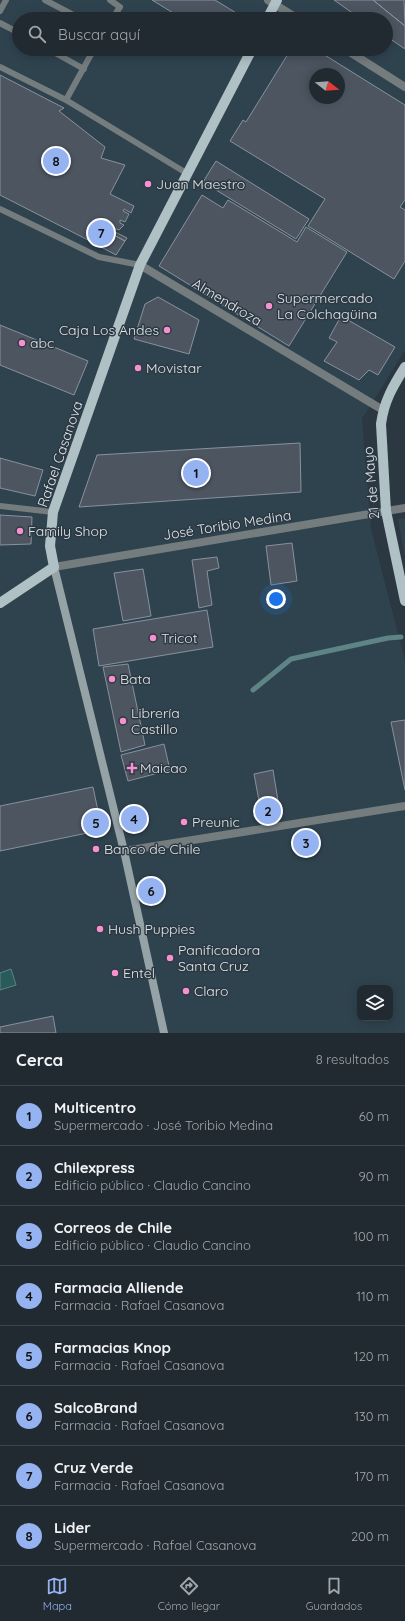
<!DOCTYPE html>
<html lang="es">
<meta charset="utf-8">
<style>
:root{--surface:#212a31;--page:#293239;--text:#f1f3f6;--muted:#a2a7ab;--line:#3e464d;--accent:#95b2f1}
body{margin:0;font-family:Quicksand,sans-serif;background:var(--page);color:var(--text)}
.controls{position:absolute;right:12px;bottom:12px;display:grid;overflow:hidden;border-radius:8px;box-shadow:0 2px 10px #0003}
.controls button{width:36px;height:36px;display:grid;place-items:center;padding:0;border:0;border-bottom:1px solid var(--line);background:var(--surface);color:var(--text);font:20px sans-serif}
.compass{position:absolute;left:309px;top:68px;width:36px;height:36px;border-radius:50%;background:var(--surface);box-shadow:0 2px 10px #0003;rotate:107deg}
.you{position:absolute;left:276px;top:599px;width:14px;height:14px;margin:-10px;border:3px solid #fff;border-radius:50%;background:#1a73e8;box-shadow:0 0 0 6px #1a73e833}
.badge{display:grid;place-items:center;width:26px;height:26px;border-radius:50%;background:var(--accent);color:#111;font-size:13px;font-weight:700}
.pin{position:absolute;translate:-50% -50%;border:2px solid #fff;box-shadow:0 1px 4px #0006}
.list{margin:0;padding:0;list-style:none}
h2{display:flex;justify-content:space-between;align-items:center;height:52px;margin:0;padding:0 16px;font-size:17px}
h2 small{font-size:13px;font-weight:400;color:var(--muted)}
.list li{display:grid;grid-template-columns:26px 1fr auto;gap:12px;align-items:center;box-sizing:border-box;height:60px;padding:0 16px;border-top:1px solid var(--line)}
.list b{display:block;font-size:15px;white-space:nowrap}
.list p{margin:0;font-size:13px;white-space:nowrap;color:var(--muted)}
.list em{font-size:13px;font-style:normal;color:var(--muted)}
.icon{flex:none;width:22px;height:22px;fill:none;stroke:currentColor;stroke-width:2;stroke-linecap:round;stroke-linejoin:round}
.map{position:relative;flex:none;width:405px;height:1033px;overflow:hidden}
.search{position:absolute;background:var(--surface);box-shadow:0 2px 10px #0003;left:12px;right:12px;top:12px;height:44px;display:flex;align-items:center;gap:10px;box-sizing:border-box;padding:0 14px;border-radius:22px;color:var(--muted);font-size:15px}
.sheet{height:532px;background:var(--surface)}
nav{display:flex;justify-content:space-around;align-items:center;box-sizing:border-box;height:56px;border-top:1px solid var(--line);background:var(--surface);font-size:11px;color:var(--muted)}
nav a{display:grid;justify-items:center;gap:2px}
nav .on{color:var(--accent)}
.map>svg:first-child{display:block}
.built{fill:#2f434f;fill-rule:evenodd}
.water{fill:#285b5a;stroke:#5e8485}
.lines{fill:none;stroke-linecap:round;stroke-linejoin:round}
.stream{stroke:#5e8485;stroke-width:5}
.building{fill:#4d5561;stroke:#88919e;fill-rule:evenodd}
.service{stroke:#747c7e;stroke-width:6}
.minor{stroke:#747c7e;stroke-width:8}
.tertiary{stroke:#747c7e;stroke-width:8}
.secondary{stroke:#96a3a6;stroke-width:8}
.primary{stroke:#b0c1c5;stroke-width:10}
.poi-dot{fill:#f690d0;stroke:#2c3841;stroke-width:1.5}
.labels{text-anchor:middle;dominant-baseline:central;stroke-width:3;stroke-linejoin:round;paint-order:stroke}
.poi-label{font-size:14px;fill:#dde5ea;stroke:#2c3841;text-anchor:start}
.street-label{font-size:14px;fill:#dde5ea;stroke:#2c3841}
</style>
<div class="map">
<svg width="405" height="1033" viewBox="0 0 405 1033">
<rect width="100%" height="100%" fill="#2c3841"/>
<!-- built -->
<path class="built" d="M 0,0 L 405,0 L 405,350 L 362,419 L 371,529 L 405,661 L 405,1033 L 0,1033 ZM 19,19 L 386,19 L 386,49 L 19,49 ZM 315,74 L 339,74 L 339,98 L 315,98 ZM 360,988 L 390,988 L 390,1018 L 360,1018 Z
M 405,518 L 405,558 L 398,519 Z"/>
<!-- water -->
<path class="water" d="M 11,969 L 16,985 L 0,990 L 0,973 Z"/>
<g class="lines">
<!-- stream -->
<path class="stream" d="M 253,690 L 291,659 L 388,638 L 401,637"/>
</g>
<!-- building -->
<path class="building" d="M 152,0 L 215,0 L 246,19 L 183,19 Z
M 334,0 L 373,0 L 405,26 L 405,49 L 386,36 L 386,19 L 361,19 Z
M 373,0 L 404,0 L 405,26 Z
M 291,49 L 315,49 L 405,105 L 405,200 L 400,207 L 405,210 L 405,261 L 394,279 L 308,226 L 325,199 L 230,141 L 243,120 L 246,122 ZM 315,74 L 339,74 L 339,98 L 315,98 Z
M 0,75 L 64,108 L 59,111 L 105,147 L 101,158 L 125,165 L 110,194 L 134,206 L 131,213 L 124,209 L 123,211 L 129,214 L 125,222 L 120,220 L 120,223 L 124,225 L 119,230 L 114,228 L 113,231 L 127,238 L 125,241 L 95,225 L 88,240 L 0,195 Z
M 216,161 L 309,219 L 296,239 L 203,182 Z
M 202,195 L 223,208 L 228,200 L 297,242 L 306,227 L 347,252 L 289,346 L 159,266 Z
M 95,225 L 125,241 L 116,255 L 88,240 Z
M 158,297 L 199,320 L 189,354 L 134,339 L 145,304 Z
M 341,316 L 395,347 L 378,375 L 369,370 L 359,380 L 324,361 L 337,342 L 329,338 Z
M 0,325 L 88,361 L 74,395 L 0,365 Z
M 300,443 L 301,492 L 79,507 L 97,455 Z
M 0,458 L 43,470 L 35,496 L 0,488 Z
M 0,515 L 32,517 L 31,544 L 0,545 Z
M 292,543 L 297,581 L 271,585 L 266,546 Z
M 217,557 L 219,568 L 207,571 L 212,605 L 199,608 L 192,560 Z
M 143,569 L 151,616 L 123,621 L 114,573 Z
M 207,610 L 213,647 L 99,666 L 93,629 Z
M 128,664 L 145,745 L 121,752 L 103,667 Z
M 405,720 L 405,790 L 391,722 Z
M 164,744 L 170,770 L 128,781 L 121,755 Z
M 273,770 L 280,813 L 262,817 L 254,774 Z
M 93,787 L 102,830 L 0,851 L 0,806 Z
M 53,1016 L 56,1033 L 0,1033 L 0,1027 Z"/>
<g class="lines">
<!-- service -->
<path class="service" d="M 45,0 L 81,19
M 110,0 L 120,7 L 112,19
M 0,11 L 6,0
M 0,23 L 19,33
M 48,49 L 84,69
M 0,67 L 66,100 L 188,174
M 66,100 L 94,49
M 0,209 L 99,257 L 140,265
M 0,506 L 53,512"/>
<!-- minor -->
<path class="minor" d="M 268,0 L 298,19
M 345,49 L 405,87
M 140,265 L 383,410
M 124,851 L 405,806"/>
<!-- tertiary -->
<path class="tertiary" d="M 54,567 L 405,508"/>
<!-- secondary -->
<path class="secondary" d="M 54,567 L 124,851 L 164,1033"/>
<!-- primary -->
<path class="primary" d="M 267,19 L 277,0
M 405,367 C 393,386 384,401 381,424 L 386,511 L 405,601
M 0,603 L 54,567 L 50,546 L 53,512 L 140,265 L 252,49"/>
</g>
<!-- markers -->
<g class="poi-dot">
<circle cx="148" cy="184" r="4"/>
<circle cx="269" cy="306" r="4"/>
<circle cx="167" cy="330" r="4"/>
<circle cx="22" cy="343" r="4"/>
<circle cx="138" cy="368" r="4"/>
<circle cx="20" cy="531" r="4"/>
<circle cx="153" cy="638" r="4"/>
<circle cx="112" cy="679" r="4"/>
<circle cx="123" cy="721" r="4"/>
<path d="M130 762h4v4h4v4h-4v4h-4v-4h-4v-4h4z"/>
<circle cx="184" cy="822" r="4"/>
<circle cx="96" cy="849" r="4"/>
<circle cx="100" cy="929" r="4"/>
<circle cx="170" cy="958" r="4"/>
<circle cx="115" cy="973" r="4"/>
<circle cx="186" cy="991" r="4"/>
</g>
<g class="labels">
<!-- poi labels -->
<g class="poi-label">
<text x="156" y="184">Juan Maestro</text>
<text x="277" y="298">Supermercado<tspan x="277" dy="16">La Colchagüina</tspan></text>
<text x="159" y="330" text-anchor="end">Caja Los Andes</text>
<text x="30" y="343">abc</text>
<text x="146" y="368">Movistar</text>
<text x="28" y="531">Family Shop</text>
<text x="161" y="638">Tricot</text>
<text x="120" y="679">Bata</text>
<text x="131" y="713">Librería<tspan x="131" dy="16">Castillo</tspan></text>
<text x="140" y="768">Maicao</text>
<text x="192" y="822">Preunic</text>
<text x="104" y="849">Banco de Chile</text>
<text x="108" y="929">Hush Puppies</text>
<text x="178" y="950">Panificadora<tspan x="178" dy="16">Santa Cruz</tspan></text>
<text x="123" y="973">Entel</text>
<text x="194" y="991">Claro</text>
</g>
<!-- street labels -->
<g class="street-label">
<text transform="translate(227 302) rotate(31)">Almendroza</text>
<text transform="translate(60 454) rotate(-71)">Rafael Casanova</text>
<text transform="translate(371 483) rotate(-95)">21 de Mayo</text>
<text transform="translate(227 525) rotate(-9)">José Toribio Medina</text>
</g>
</g>
</svg>
<div class="controls">
<button><svg class="icon" aria-label="layers" viewBox="0 0 24 24"><path d="M12 4l9 5-9 5-9-5zM3 14l9 5 9-5"/></svg></button>
</div>
<svg class="compass" viewBox="-18 -18 36 36"><path d="M0-13l5 13h-10z" fill="#e53935"/><path d="M0 13l5-13h-10z" fill="#a2a7ab"/></svg>
<div class="you"></div>
<div class="pin badge" style="left:196px;top:473px">1</div>
<div class="pin badge" style="left:268px;top:811px">2</div>
<div class="pin badge" style="left:306px;top:843px">3</div>
<div class="pin badge" style="left:134px;top:819px">4</div>
<div class="pin badge" style="left:96px;top:823px">5</div>
<div class="pin badge" style="left:151px;top:891px">6</div>
<div class="pin badge" style="left:101px;top:233px">7</div>
<div class="pin badge" style="left:56px;top:161px">8</div>
<div class="search"><svg class="icon" aria-label="search" viewBox="0 0 24 24"><circle cx="10" cy="10" r="6"/><path d="M15 15l6 6"/></svg>Buscar aquí</div>
</div>
<section class="sheet">
<h2>Cerca<small>8 resultados</small></h2>
<ul class="list">
<li><span class="badge">1</span><div><b>Multicentro</b><p>Supermercado · José Toribio Medina</p></div><em>60 m</em></li>
<li><span class="badge">2</span><div><b>Chilexpress</b><p>Edificio público · Claudio Cancino</p></div><em>90 m</em></li>
<li><span class="badge">3</span><div><b>Correos de Chile</b><p>Edificio público · Claudio Cancino</p></div><em>100 m</em></li>
<li><span class="badge">4</span><div><b>Farmacia Alliende</b><p>Farmacia · Rafael Casanova</p></div><em>110 m</em></li>
<li><span class="badge">5</span><div><b>Farmacias Knop</b><p>Farmacia · Rafael Casanova</p></div><em>120 m</em></li>
<li><span class="badge">6</span><div><b>SalcoBrand</b><p>Farmacia · Rafael Casanova</p></div><em>130 m</em></li>
<li><span class="badge">7</span><div><b>Cruz Verde</b><p>Farmacia · Rafael Casanova</p></div><em>170 m</em></li>
<li><span class="badge">8</span><div><b>Lider</b><p>Supermercado · Rafael Casanova</p></div><em>200 m</em></li>
</ul>
</section>
<nav>
<a class="on"><svg class="icon" aria-label="map" viewBox="0 0 24 24"><path d="M3 6l6-2 6 2 6-2v14l-6 2-6-2-6 2zM9 4v14M15 6v14"/></svg>Mapa</a>
<a><svg class="icon" aria-label="directions" viewBox="0 0 24 24"><path d="M12 3l9 9-9 9-9-9zM9 14v-3h6M13 9l2 2-2 2"/></svg>Cómo llegar</a>
<a><svg class="icon" aria-label="saved" viewBox="0 0 24 24"><path d="M7 4h10v16l-5-4-5 4z"/></svg>Guardados</a>
</nav>
